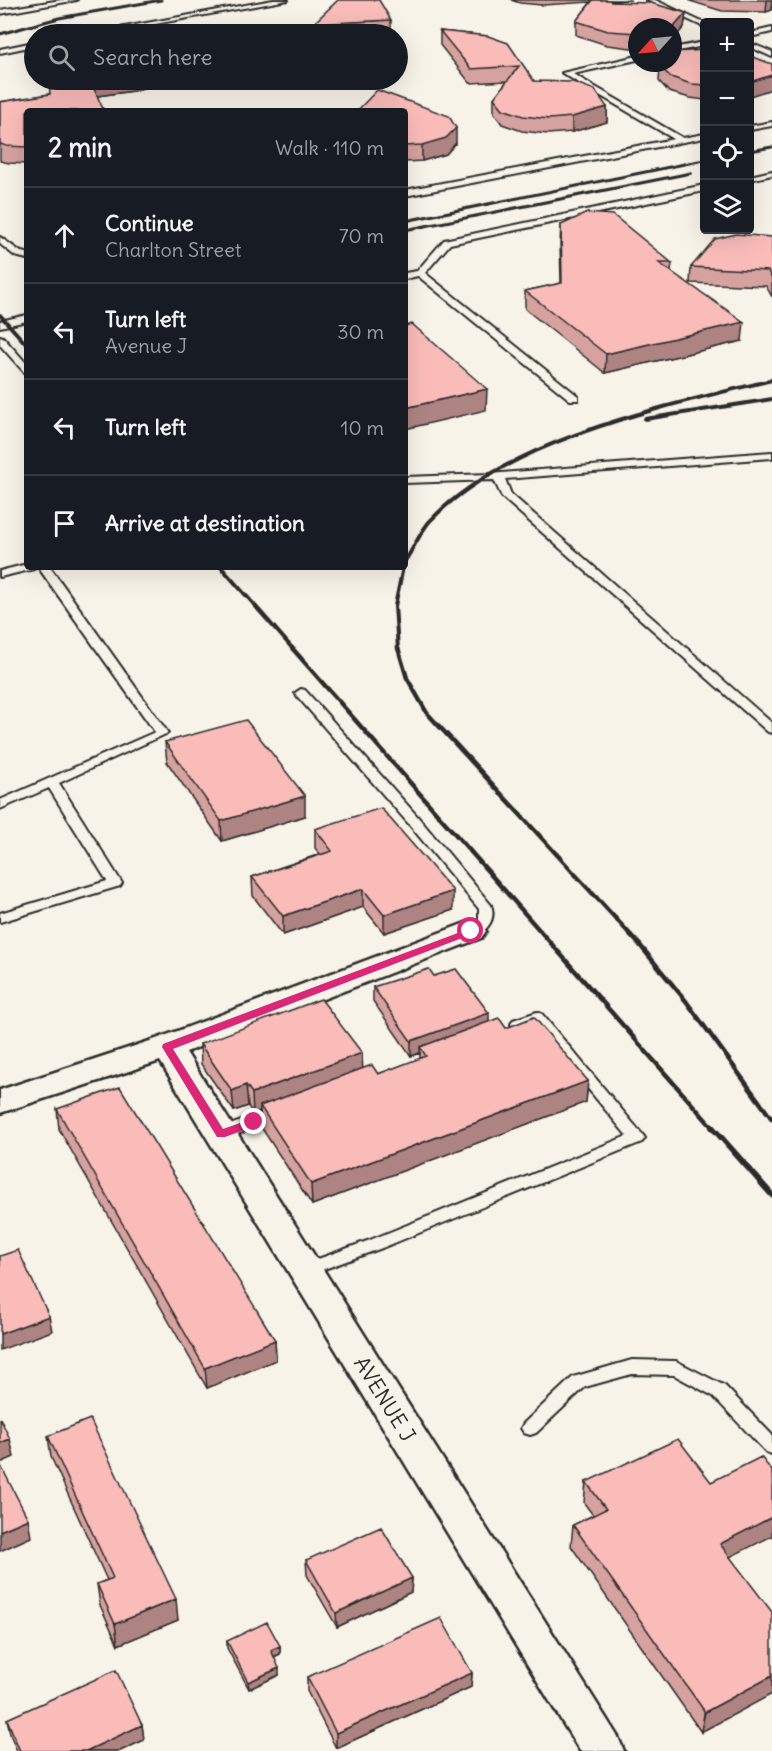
<!DOCTYPE html>
<meta charset="utf-8">
<style>
:root{--surface:#171b24;--page:#20242c;--text:#f1f3f6;--muted:#9ea1a6;--line:#363941}
body{margin:0;font-family:Delius,sans-serif;background:var(--page);color:var(--text)}
.controls{position:absolute;right:18px;top:18px;display:grid;overflow:hidden;border-radius:6px;box-shadow:0 6px 24px #0002}
.controls button{width:54px;height:54px;display:grid;place-items:center;padding:0;border:0;border-bottom:2px solid var(--line);background:var(--surface);color:var(--text);font:30px sans-serif}
.compass{position:absolute;left:628px;top:18px;width:54px;height:54px;border-radius:50%;background:var(--surface);box-shadow:0 6px 24px #0002;rotate:243deg}
.stop{position:absolute;width:18px;height:18px;margin:-14px;border:4px solid #db2777;border-radius:50%;background:#fff}
.stop.end{background:#db2777;border-color:#fff;box-shadow:0 2px 6px #0008}
.list{margin:0;padding:0;list-style:none}
h2{display:flex;justify-content:space-between;align-items:center;height:78px;margin:0;padding:0 24px;font-size:26px}
h2 small{font-size:20px;font-weight:400;color:var(--muted)}
.list li{display:grid;grid-template-columns:39px 1fr auto;gap:18px;align-items:center;box-sizing:border-box;height:96px;padding:0 24px;border-top:2px solid var(--line)}
.list b{display:block;font-size:22px;white-space:nowrap}
.list p{margin:0;font-size:20px;white-space:nowrap;color:var(--muted)}
.list em{font-size:20px;font-style:normal;color:var(--muted)}
.icon{flex:none;width:33px;height:33px;fill:none;stroke:currentColor;stroke-width:2;stroke-linecap:round;stroke-linejoin:round}
.map{position:relative;flex:none;width:772px;height:1751px;overflow:hidden}
.search{position:absolute;background:var(--surface);box-shadow:0 6px 24px #0002;left:24px;top:24px;width:384px;height:66px;display:flex;align-items:center;gap:15px;box-sizing:border-box;padding:0 21px;border-radius:33px;color:var(--muted);font-size:22px}
.panel{position:absolute;background:var(--surface);box-shadow:0 6px 24px #0002;left:24px;top:108px;width:384px;height:462px;border-radius:6px}
.map>svg:first-child{display:block}
.lines{fill:none;stroke-linecap:round;stroke-linejoin:round}
.lane-casing{stroke:#2b2b2b;stroke-width:4}
.street-casing{stroke:#2b2b2b;stroke-width:5}
.lane{fill:#f7f3e8;fill-rule:evenodd}
.street{fill:#f7f3e8;fill-rule:evenodd}
.rail-far3{stroke:#2b2b2b;stroke-width:3}
.rail-far2{stroke:#2b2b2b;stroke-width:4}
.rail-far1{stroke:#2b2b2b;stroke-width:4.5}
.rail{stroke:#2b2b2b;stroke-width:6}
.wall{fill:#d6a29f;stroke:#2b2b2b;stroke-width:1.5}
.shaded-wall{fill:#ae8482;stroke:#2b2b2b;stroke-width:1.5}
.building{fill:#f9bcb9;stroke:#2b2b2b;stroke-width:1.5}
.route{fill:#db2777}
.labels{text-anchor:middle;dominant-baseline:central;stroke-width:6;stroke-linejoin:round;paint-order:stroke}
.near-street-label{font-size:21px;fill:#2b2b2b;stroke:#f7f3e8}
</style>
<div class="map">
<svg width="772" height="1751" viewBox="0 0 772 1751">
<rect width="100%" height="100%" fill="#f7f3e8"/>
<filter id="ink" filterUnits="userSpaceOnUse"><feTurbulence type="fractalNoise" baseFrequency=".0167" numOctaves="2"/><feDisplacementMap in="SourceGraphic" scale="12" xChannelSelector="R" yChannelSelector="G"/><feConvolveMatrix kernelMatrix="1 2 1 2 8 2 1 2 1" color-interpolation-filters="sRGB"/></filter>
<g filter="url(#ink)">
<g class="lines">
<defs>
<path id="lane" d="M 61,0 L 77,0 L 0,14 L 0,10 Z
M 273,0 L 288,0 L 100,34 L 86,34 Z
M 646,0 L 655,0 L 704,23 L 704,27 Z
M 772,28 L 772,32 L 750,37 L 750,33 Z
M 34,42 L 34,46 L 0,53 L 0,49 Z
M 704,42 L 704,46 L 673,52 L 673,48 Z
M 750,43 L 772,52 L 772,57 L 750,47 Z
M 637,56 L 637,60 L 573,74 L 683,138 L 704,134 L 704,138 L 405,196 L 405,190 L 674,139 L 562,73 Z
M 772,122 L 772,126 L 750,130 L 750,126 Z
M 772,171 L 772,175 L 750,180 L 750,176 Z
M 704,185 L 704,191 L 450,244 L 425,273 L 578,396 L 578,400 L 570,400 L 418,276 L 405,279 L 405,273 L 417,271 L 444,240 Z
M 0,237 L 21,252 L 27,253 L 27,259 L 15,256 L 0,244 Z
M 27,315 L 27,321 L 0,327 L 0,321 Z
M 0,336 L 3,337 L 27,364 L 27,373 L 24,372 L 0,345 Z
M 772,452 L 772,458 L 505,479 L 511,494 L 772,723 L 772,733 L 768,732 L 502,497 L 494,480 L 405,483 L 405,477 L 489,474 Z
M 27,564 L 27,567 L 36,567 L 34,569 L 0,577 L 0,571 Z
M 38,567 L 50,567 L 168,733 L 59,783 L 122,883 L 120,886 L 0,922 L 0,913 L 107,881 L 49,788 L 0,809 L 0,800 L 155,732 Z
M 301,689 L 305,690 L 418,817 L 491,905 C 497,921 484,938 466,934 L 464,931 L 479,920 L 479,909 L 408,823 L 297,696 L 295,693 Z
M 537,1012 L 542,1014 L 642,1134 L 645,1138 L 642,1142 L 382,1248 L 305,1276 L 299,1274 L 297,1270 L 299,1266 L 370,1240 L 627,1136 L 534,1023 L 518,1029 L 513,1028 L 511,1024 L 513,1020 Z
M 278,1108 L 283,1109 L 286,1113 L 283,1117 L 221,1140 L 216,1138 L 213,1134 L 216,1130 Z
M 632,1360 L 676,1361 L 725,1386 L 772,1435 L 772,1454 L 766,1452 L 713,1396 L 674,1375 L 632,1374 L 585,1387 L 536,1433 L 530,1435 L 524,1433 L 521,1428 L 524,1423 L 573,1377 Z"/>
<path id="street" d="M 471,921 L 481,924 L 486,931 L 481,938 L 186,1052 L 618,1737 L 624,1751 L 580,1751 L 160,1061 L 0,1113 L 0,1090 L 156,1039 Z"/>
</defs>
<!-- lane casing -->
<use href="#lane" class="lane-casing"/>
<!-- street casing -->
<use href="#street" class="street-casing"/>
<!-- lane -->
<use href="#lane" class="lane"/>
<!-- street -->
<use href="#street" class="street"/>
<!-- rail-far3 -->
<path class="rail-far3" d="M 0,34 L 59,18 L 161,0
M 750,151 L 772,147
M 405,221 L 704,160
M 405,230 L 691,173"/>
<!-- rail-far2 -->
<path class="rail-far2" d="M 0,315 L 27,345
M 645,419 L 772,399
M 405,561 C 413,549 420,533 429,522 C 507,439 665,406 772,380
M 221,567 L 293,649
M 398,649 L 395,606 L 403,567"/>
<!-- rail-far1 -->
<path class="rail-far1" d="M 292,648 L 713,1128
M 398,648 L 407,678 L 427,713 L 639,944 L 686,1001 L 772,1119"/>
<!-- rail -->
<path class="rail" d="M 712,1127 L 772,1195"/>
</g>
<!-- wall -->
<path class="wall" d="M 511,0 L 631,0 L 611,1 L 686,13 L 684,27 L 673,40 L 673,27 L 637,27 L 637,47 L 631,48 L 607,45 L 576,35 L 576,21 L 591,2 L 542,5 L 520,3 Z
M 690,0 L 772,0 L 772,10 L 766,12 L 722,11 L 690,1 Z
M 391,20 L 391,34 L 314,34 L 313,24 Z
M 440,31 L 488,36 L 534,81 L 607,107 L 607,122 L 572,132 L 548,134 L 522,131 L 502,124 L 494,113 L 494,98 L 507,81 L 470,83 L 440,45 Z
M 705,50 L 705,100 L 690,98 L 669,92 L 659,81 L 660,67 Z
M 49,80 L 161,80 L 156,84 L 133,91 L 97,96 L 27,111 L 27,164 L 9,163 L 0,161 L 0,102 L 50,94 Z
M 405,111 L 456,143 L 446,154 L 422,161 L 405,162 Z
M 561,225 L 672,263 L 671,271 L 742,341 L 605,373 L 525,309 L 525,291 L 561,283 L 560,243 Z
M 772,237 L 772,297 L 766,286 L 690,283 L 691,267 Z
M 165,742 L 305,816 L 222,841 L 167,762 Z
M 315,829 L 453,910 L 384,933 L 363,907 L 283,935 L 253,896 L 252,877 L 320,854 L 315,848 Z
M 434,976 L 489,1022 L 506,1028 L 588,1081 L 586,1102 L 312,1205 L 261,1127 L 260,1111 L 253,1114 L 248,1106 L 234,1111 L 201,1064 L 200,1044 L 362,1053 L 362,1069 L 378,1074 L 420,1059 L 420,1053 L 411,1056 L 373,1001 L 373,987 Z
M 57,1109 L 275,1340 L 276,1360 L 207,1388 L 59,1129 Z
M 48,1436 L 178,1620 L 118,1645 L 100,1605 L 97,1584 L 107,1580 L 51,1457 Z
M 586,1482 L 730,1557 L 701,1732 L 571,1546 L 573,1525 L 593,1515 L 584,1503 Z
M 306,1560 L 412,1578 L 411,1592 L 337,1627 L 307,1575 Z
M 227,1641 L 280,1646 L 280,1654 L 274,1657 L 279,1675 L 249,1689 L 227,1648 Z
M 472,1673 L 471,1687 L 336,1748 L 307,1691 L 307,1677 Z
M 7,1719 L 142,1725 L 144,1740 L 120,1751 L 17,1751 L 10,1734 Z"/>
<!-- shaded-wall -->
<path class="shaded-wall" d="M 767,0 L 772,0 L 772,10 L 766,12 Z
M 686,13 L 684,27 L 673,40 L 673,28 Z
M 772,75 L 772,89 L 750,96 L 750,82 Z
M 90,80 L 161,80 L 156,84 L 133,91 L 91,97 Z
M 607,107 L 607,122 L 572,132 L 572,117 Z
M 456,128 L 456,143 L 446,154 L 422,161 L 422,145 Z
M 744,322 L 742,341 L 605,373 L 606,354 Z
M 487,389 L 486,410 L 405,429 L 405,408 Z
M 305,796 L 305,816 L 222,841 L 221,821 Z
M 363,889 L 363,907 L 283,935 L 283,916 Z
M 453,891 L 453,910 L 384,933 L 384,915 Z
M 489,1013 L 489,1027 L 420,1047 L 420,1053 L 411,1056 L 411,1041 Z
M 362,1053 L 363,1074 L 260,1106 L 260,1111 L 253,1114 L 252,1093 Z
M 588,1081 L 586,1102 L 312,1205 L 311,1184 Z
M 246,1085 L 248,1106 L 234,1111 L 232,1091 Z
M 49,1316 L 52,1331 L 0,1350 L 0,1334 Z
M 275,1340 L 276,1360 L 207,1388 L 205,1368 Z
M 10,1439 L 14,1457 L 0,1463 L 0,1443 Z
M 772,1517 L 772,1536 L 716,1564 L 720,1544 Z
M 28,1519 L 31,1537 L 0,1551 L 0,1531 Z
M 412,1578 L 411,1592 L 337,1627 L 336,1613 Z
M 176,1599 L 178,1620 L 118,1645 L 115,1624 Z
M 280,1646 L 280,1654 L 271,1658 L 271,1650 Z
M 279,1668 L 279,1675 L 249,1689 L 248,1682 Z
M 472,1673 L 471,1687 L 336,1748 L 336,1733 Z
M 772,1676 L 772,1694 L 701,1732 L 705,1712 Z
M 142,1725 L 144,1740 L 120,1751 L 86,1751 Z"/>
<!-- building -->
<path class="building" d="M 338,0 L 379,0 L 391,20 L 313,24 Z
M 593,0 L 610,0 L 611,2 L 651,3 L 686,13 L 673,28 L 637,27 L 637,33 L 608,31 L 576,21 Z
M 440,31 L 488,36 L 508,43 L 534,81 L 573,82 L 595,90 L 607,107 L 572,117 L 549,119 L 523,116 L 503,109 L 494,98 L 519,66 L 471,69 Z
M 705,50 L 705,85 L 691,84 L 671,77 L 660,67 L 663,63 L 673,63 L 673,52 Z
M 750,56 L 772,64 L 772,75 L 750,82 Z
M 49,80 L 93,80 L 90,80 L 104,111 L 27,111 L 27,147 L 7,146 L 0,144 L 0,102 L 50,94 Z
M 377,90 L 449,116 L 456,128 L 446,138 L 422,145 L 405,146 L 405,111 L 357,111 Z
M 587,213 L 613,215 L 672,263 L 659,263 L 744,322 L 606,354 L 525,291 L 562,283 L 561,225 Z
M 736,234 L 772,237 L 772,279 L 768,271 L 691,267 L 715,239 Z
M 412,324 L 487,389 L 405,408 L 405,326 Z
M 246,720 L 305,796 L 221,821 L 165,742 Z
M 381,808 L 453,891 L 384,915 L 363,889 L 283,916 L 252,877 L 332,851 L 315,829 Z
M 429,969 L 434,976 L 456,969 L 489,1013 L 411,1041 L 373,987 Z
M 321,999 L 362,1053 L 252,1093 L 246,1085 L 232,1091 L 200,1044 Z
M 534,1017 L 588,1081 L 311,1184 L 260,1106 L 372,1065 L 378,1074 L 426,1056 L 420,1047 L 499,1018 L 506,1028 Z
M 120,1087 L 275,1340 L 205,1368 L 57,1109 Z
M 18,1250 L 49,1316 L 0,1334 L 0,1256 Z
M 0,1418 L 10,1439 L 0,1443 Z
M 90,1419 L 176,1599 L 115,1624 L 97,1584 L 113,1578 L 48,1436 Z
M 678,1439 L 711,1482 L 761,1457 L 772,1471 L 772,1517 L 720,1544 L 772,1612 L 772,1676 L 705,1712 L 573,1525 L 606,1509 L 586,1482 Z
M 0,1464 L 28,1519 L 0,1531 Z
M 381,1527 L 412,1578 L 336,1613 L 306,1560 Z
M 441,1618 L 472,1673 L 336,1733 L 307,1677 Z
M 267,1622 L 280,1646 L 271,1650 L 279,1668 L 248,1682 L 227,1641 Z
M 116,1670 L 142,1725 L 86,1751 L 20,1751 L 7,1719 Z"/>
</g>
<!-- route -->
<path class="route" d="M 471,928 L 476,931 L 475,933 L 173,1049 L 223,1129 L 254,1118 L 260,1122 L 258,1125 L 225,1137 L 217,1137 L 162,1047 L 163,1044 Z"/>
<g class="labels">
<!-- near-street labels -->
<g class="near-street-label">
<text transform="translate(385 1399) rotate(58)">AVENUE J</text>
</g>
</g>
</svg>
<div class="controls">
<button>+</button>
<button>−</button>
<button><svg class="icon" aria-label="locate" viewBox="0 0 24 24"><circle cx="12" cy="12" r="6"/><path d="M12 2v4M12 18v4M2 12h4M18 12h4"/></svg></button>
<button><svg class="icon" aria-label="layers" viewBox="0 0 24 24"><path d="M12 4l9 5-9 5-9-5zM3 14l9 5 9-5"/></svg></button>
</div>
<svg class="compass" viewBox="-18 -18 36 36"><path d="M0-13l5 13h-10z" fill="#e53935"/><path d="M0 13l5-13h-10z" fill="#9ea1a6"/></svg>
<div class="stop" style="left:471px;top:931px"></div>
<div class="stop end" style="left:254px;top:1122px"></div>
<div class="search"><svg class="icon" aria-label="search" viewBox="0 0 24 24"><circle cx="10" cy="10" r="6"/><path d="M15 15l6 6"/></svg>Search here</div>
<section class="panel">
<h2>2 min<small>Walk · 110 m</small></h2>
<ul class="list">
<li><svg class="icon" aria-label="ahead" viewBox="0 0 24 24"><path d="M12 20V5M6 11l6-6 6 6"/></svg><div><b>Continue</b><p>Charlton Street</p></div><em>70 m</em></li>
<li><svg class="icon" aria-label="left" viewBox="0 0 24 24"><path d="M17 20v-9H6M10 6l-5 5 5 5"/></svg><div><b>Turn left</b><p>Avenue J</p></div><em>30 m</em></li>
<li><svg class="icon" aria-label="left" viewBox="0 0 24 24"><path d="M17 20v-9H6M10 6l-5 5 5 5"/></svg><div><b>Turn left</b></div><em>10 m</em></li>
<li><svg class="icon" aria-label="arrive" viewBox="0 0 24 24"><path d="M6 21V4h12l-3 4 3 4H6"/></svg><div><b>Arrive at destination</b></div></li>
</ul>
</section>
</div>
